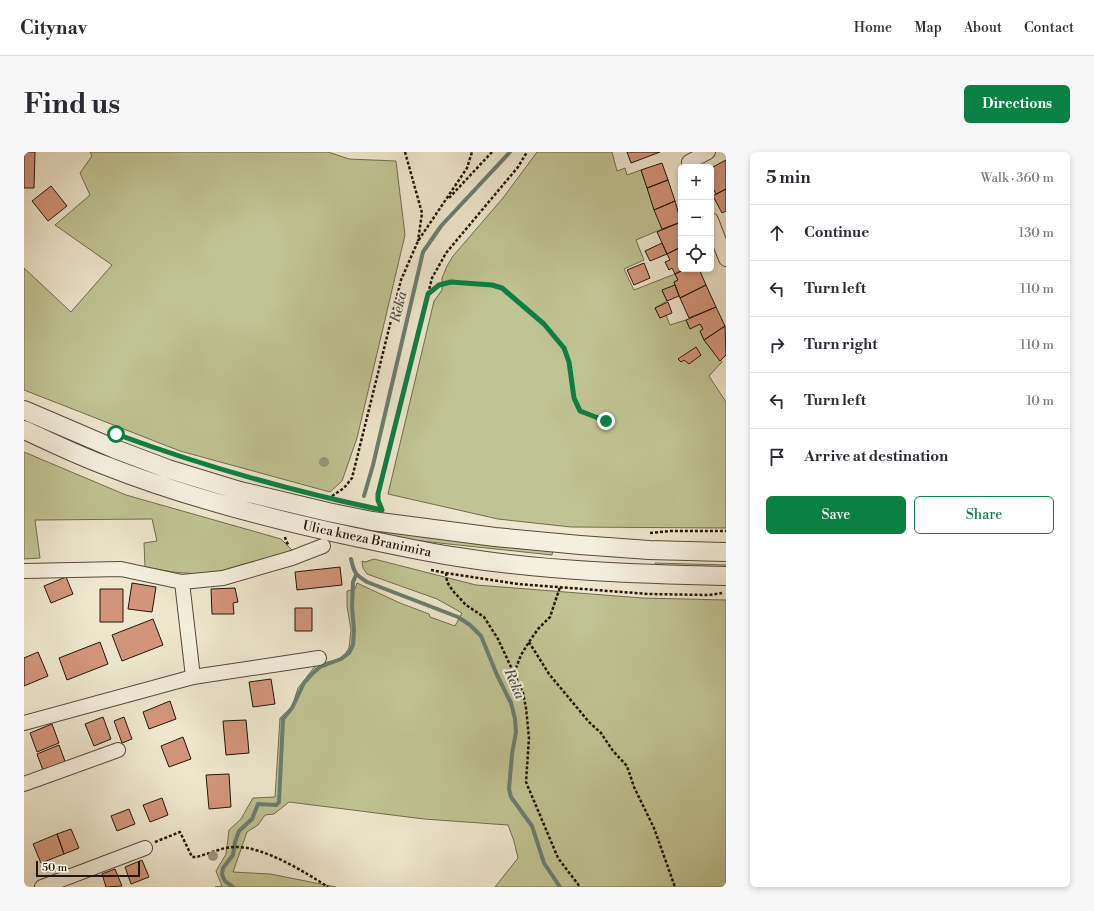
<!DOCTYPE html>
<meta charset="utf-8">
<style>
:root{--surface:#fff;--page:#f7f7f7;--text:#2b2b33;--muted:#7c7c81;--line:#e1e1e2;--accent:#0b8043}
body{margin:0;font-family:"Libre Bodoni",serif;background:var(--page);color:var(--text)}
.controls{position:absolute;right:12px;top:12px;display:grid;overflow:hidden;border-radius:6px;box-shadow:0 2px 6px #0003}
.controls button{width:36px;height:36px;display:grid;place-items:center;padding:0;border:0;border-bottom:1px solid var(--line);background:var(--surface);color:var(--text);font:20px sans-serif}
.scale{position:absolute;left:12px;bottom:10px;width:104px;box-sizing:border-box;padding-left:4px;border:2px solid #24160a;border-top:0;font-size:11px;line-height:14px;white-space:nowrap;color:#24160a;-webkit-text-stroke:3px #f4efde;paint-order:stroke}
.stop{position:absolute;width:12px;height:12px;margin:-9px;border:3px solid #0b8043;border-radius:50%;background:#fff}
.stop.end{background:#0b8043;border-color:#fff;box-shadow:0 1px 4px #0008}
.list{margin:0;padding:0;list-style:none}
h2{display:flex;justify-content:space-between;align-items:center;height:52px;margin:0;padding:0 16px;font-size:17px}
h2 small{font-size:13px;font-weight:400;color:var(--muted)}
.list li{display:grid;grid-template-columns:26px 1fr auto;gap:12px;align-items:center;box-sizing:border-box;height:56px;padding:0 16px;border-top:1px solid var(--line)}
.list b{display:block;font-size:15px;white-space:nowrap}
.list em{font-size:13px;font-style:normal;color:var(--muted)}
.actions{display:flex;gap:8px;padding:12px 16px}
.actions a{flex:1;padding:9px 0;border:1px solid var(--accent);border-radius:6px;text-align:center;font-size:14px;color:var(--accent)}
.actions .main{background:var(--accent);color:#fff}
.icon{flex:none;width:22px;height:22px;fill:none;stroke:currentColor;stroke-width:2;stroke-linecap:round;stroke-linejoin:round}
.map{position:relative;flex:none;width:702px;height:735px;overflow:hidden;border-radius:6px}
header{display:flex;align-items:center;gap:24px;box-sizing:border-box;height:56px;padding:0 20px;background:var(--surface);border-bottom:1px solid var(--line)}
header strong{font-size:19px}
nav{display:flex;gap:22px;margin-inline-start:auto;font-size:14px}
.intro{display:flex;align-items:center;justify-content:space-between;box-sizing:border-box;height:96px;padding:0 24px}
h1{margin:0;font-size:28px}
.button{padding:10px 18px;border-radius:6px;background:var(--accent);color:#fff;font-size:14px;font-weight:700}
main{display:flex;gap:24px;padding:0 24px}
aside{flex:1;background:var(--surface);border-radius:6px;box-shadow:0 2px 6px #0003}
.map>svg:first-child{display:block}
.green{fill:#c0c393;stroke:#726c4e}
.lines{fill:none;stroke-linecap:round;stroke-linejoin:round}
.stream{stroke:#6b7d6f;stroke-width:4}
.building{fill:#d2957b;stroke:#24160a}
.minor-casing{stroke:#564a3b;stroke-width:16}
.tertiary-casing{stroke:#564a3b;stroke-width:20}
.path{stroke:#24160a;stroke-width:2.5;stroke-dasharray:3 2;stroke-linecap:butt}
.minor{stroke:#f4efde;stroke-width:14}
.tertiary{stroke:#f4efde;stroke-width:18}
.tree{fill:#9d967c}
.route{stroke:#0b8043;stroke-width:5}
.labels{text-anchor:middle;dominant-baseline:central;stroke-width:4;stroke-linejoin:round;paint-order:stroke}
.street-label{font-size:13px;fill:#24160a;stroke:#f4efde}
.water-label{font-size:14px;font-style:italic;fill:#4d5245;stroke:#f4efde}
</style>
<header>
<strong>Citynav</strong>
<nav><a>Home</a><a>Map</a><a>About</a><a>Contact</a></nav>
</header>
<div class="intro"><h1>Find us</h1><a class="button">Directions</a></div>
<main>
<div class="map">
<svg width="702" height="735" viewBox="0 0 702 735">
<rect width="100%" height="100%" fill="#eee7cd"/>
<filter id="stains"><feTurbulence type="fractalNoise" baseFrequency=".005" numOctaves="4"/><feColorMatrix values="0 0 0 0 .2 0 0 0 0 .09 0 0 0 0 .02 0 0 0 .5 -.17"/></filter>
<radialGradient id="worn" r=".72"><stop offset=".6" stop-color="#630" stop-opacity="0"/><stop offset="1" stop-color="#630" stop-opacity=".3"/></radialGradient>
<!-- green -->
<path class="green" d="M 66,0 L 304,0 L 325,7 L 372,9 L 381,83 L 333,286 L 318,329 L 306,340 L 156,299 L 0,238 L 0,116 L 47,160 L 88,113 L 31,73 L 66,43 L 56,21 L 68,4 Z
M 513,0 L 588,0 L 593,19 L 601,16 L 603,23 L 617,18 L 638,77 L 612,88 L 620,108 L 600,117 L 610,138 L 651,122 L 654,128 L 650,130 L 651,133 L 638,139 L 643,149 L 631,156 L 636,166 L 642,163 L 646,173 L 662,168 L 666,176 L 676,172 L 679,177 L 676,179 L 680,188 L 698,210 L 685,224 L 702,250 L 702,376 L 547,375 L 474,367 L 364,342 L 410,149 L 418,138 L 418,126 L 423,114 L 429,104 L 479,46 Z
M 0,266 L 150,326 L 529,397 L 528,403 L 378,387 L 239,357 L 117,320 L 0,270 Z
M 0,300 L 102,343 L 257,387 L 268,398 L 261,402 L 187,423 L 149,420 L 121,415 L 120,391 L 133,389 L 128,367 L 11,368 L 16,406 L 0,407 Z
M 350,407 L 452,433 L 618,446 L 702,448 L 702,735 L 471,735 L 494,706 L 490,689 L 484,673 L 400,667 L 265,650 L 250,662 L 241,663 L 234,673 L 223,680 L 209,720 L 246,722 L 312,735 L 191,735 L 198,734 L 192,719 L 202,702 L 205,678 L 217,667 L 229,646 L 251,645 L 256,566 L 268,555 L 274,536 L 292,513 L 315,507 L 321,502 L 325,496 L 327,478 L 323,454 L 323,439 L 331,437 L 333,431 L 376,451 L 405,462 L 406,465 L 431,474 L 438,461 L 413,447 L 343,422 L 339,416 L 338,409 L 341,410 Z
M 631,411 L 702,413 L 702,418 L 631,415 Z"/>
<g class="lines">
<!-- stream -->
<path class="stream" d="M 340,344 L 349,313 L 399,100 L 417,74 L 486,0
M 327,407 C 330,421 332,423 343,430 L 434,465 L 446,473 L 457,484 L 473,523 L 487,551 L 491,567 L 492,580 L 488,602 L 485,637 L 487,645 L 508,674 L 520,711 L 536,735
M 209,735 L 201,729 L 199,725 L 198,722 L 199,716 L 209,703 L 211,690 L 215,679 L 228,667 L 234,652 L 252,653 L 255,650 L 259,567 L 268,556 L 280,531 L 289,521 L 296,515 L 317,507 L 325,501 L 329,493 L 330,478 L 328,455 L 329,430 L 332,423"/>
</g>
<!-- building -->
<path class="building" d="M 0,0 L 11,0 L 10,36 L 0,36 Z
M 603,0 L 636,0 L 607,11 Z
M 702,8 L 702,37 L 692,42 L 687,32 L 687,16 Z
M 638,11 L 644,28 L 623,36 L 617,18 Z
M 644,28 L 651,49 L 630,58 L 623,36 Z
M 27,34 L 43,54 L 24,69 L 8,49 Z
M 702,37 L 702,59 L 698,61 L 689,44 Z
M 651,49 L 657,70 L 638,77 L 630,58 Z
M 657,70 L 657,95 L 643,102 L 633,80 Z
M 638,91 L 643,102 L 626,109 L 621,99 Z
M 657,95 L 657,117 L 661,117 L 651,122 L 648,116 L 645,118 L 641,110 L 646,108 L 643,102 Z
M 620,111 L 626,126 L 610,133 L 603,118 Z
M 661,117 L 675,117 L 682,133 L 656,146 L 650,130 L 654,128 L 651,122 Z
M 651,133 L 655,144 L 643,149 L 638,138 Z
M 682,133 L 692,155 L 665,166 L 656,146 Z
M 644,150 L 648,161 L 636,166 L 631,156 Z
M 692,155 L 701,174 L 680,188 L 676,179 L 679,177 L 676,172 L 666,177 L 662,168 Z
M 701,174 L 702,203 L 696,209 L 680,188 Z
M 672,195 L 677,203 L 665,212 L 660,208 L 657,210 L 654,207 Z
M 316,415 L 318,433 L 273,438 L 271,420 Z
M 42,425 L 49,442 L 27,451 L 20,434 Z
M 108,431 L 132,435 L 128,460 L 104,457 Z
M 211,436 L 214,450 L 209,451 L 210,462 L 188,462 L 187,437 Z
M 76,437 L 99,437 L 99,470 L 76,470 Z
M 271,456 L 288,456 L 288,479 L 271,479 Z
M 129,467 L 139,493 L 98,509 L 88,483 Z
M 76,490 L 84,512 L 43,528 L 35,506 Z
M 14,500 L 24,524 L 0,534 L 0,506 Z
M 247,527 L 251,552 L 229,555 L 225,530 Z
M 146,549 L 152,567 L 125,577 L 119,560 Z
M 79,565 L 87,587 L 70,594 L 61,572 Z
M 100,565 L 108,587 L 98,591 L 90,569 Z
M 222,568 L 225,601 L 202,603 L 199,569 Z
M 28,572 L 35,591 L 13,600 L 6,581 Z
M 159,585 L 167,607 L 145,615 L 137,594 Z
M 35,593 L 42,612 L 20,621 L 13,602 Z
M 205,622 L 207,655 L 185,657 L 182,623 Z
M 138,646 L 144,663 L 126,670 L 119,653 Z
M 105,657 L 111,672 L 93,679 L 87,664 Z
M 47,677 L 55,696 L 40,702 L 33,682 Z
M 33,682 L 40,702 L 17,711 L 9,692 Z
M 118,708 L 125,725 L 107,732 L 101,715 Z
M 91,717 L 98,734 L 82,735 L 78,722 Z"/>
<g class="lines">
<defs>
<path id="minor" d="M 665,10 L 684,0
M 687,68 L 702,107
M 0,419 L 97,417 L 158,430 L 199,426 L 268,406 L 299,394
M 158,430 L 169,525
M 0,571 L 169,525 L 295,506
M 0,632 L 94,598
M 18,735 L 121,696"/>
<path id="tertiary" d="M 0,258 L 91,297 L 144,317 L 216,339 L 304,360 L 348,369 L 471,385 L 556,393 L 625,398 L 702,400
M 0,278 C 27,290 53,303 80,313 C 161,345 246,367 331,385 C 365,392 400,400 434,405 C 523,419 613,422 702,424"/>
</defs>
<!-- minor casing -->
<use href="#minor" class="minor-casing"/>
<!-- tertiary casing -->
<use href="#tertiary" class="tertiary-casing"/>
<!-- path -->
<path class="path" d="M 381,0 L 398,61 L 394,89
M 425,46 L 468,0
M 405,142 L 415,133 L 427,130 L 468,133 L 478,136 L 520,172 L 540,196 L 545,210 L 550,246 L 556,259 L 582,269
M 308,344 L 320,336 L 328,326 L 377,128 L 394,89 L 443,16 L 448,0
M 357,355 L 354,348 L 354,342 L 408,126 L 422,101 L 494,15 L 503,0
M 626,381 L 647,379 L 702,379
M 261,385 L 262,389 L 265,394
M 407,418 L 422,421 L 494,432 L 624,442 L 685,443 L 698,441
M 422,421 L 423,430 L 429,439 L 442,453 L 460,465 L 474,487 L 499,541 L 502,556 L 505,586 L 502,630 L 534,706 L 556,735
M 505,490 L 525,522 L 565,570 L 577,581 L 589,599 L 603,614 L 610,635 L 630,676 L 651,735
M 490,521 L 497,503 L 505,490 L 514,477 L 526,465 L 536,435
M 131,690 L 156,680 L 168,705 L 172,705 C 185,702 198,695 211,695 C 239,694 281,720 304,735"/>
<!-- minor -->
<use href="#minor" class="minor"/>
<!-- tertiary -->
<use href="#tertiary" class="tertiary"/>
</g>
<!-- trees -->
<g class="tree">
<circle cx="300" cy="310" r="5"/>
<circle cx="189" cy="704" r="5"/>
</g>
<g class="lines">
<!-- route -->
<path class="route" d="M 92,282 C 179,314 267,339 358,358 L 354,348 L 354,342 L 404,142 L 415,133 L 427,130 L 468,133 L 478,136 L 520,172 L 540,196 L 545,210 L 550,246 L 556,259 L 582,269"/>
</g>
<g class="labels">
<!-- street labels -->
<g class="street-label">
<text transform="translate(343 387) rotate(12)">Ulica kneza Branimira</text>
</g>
<!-- water labels -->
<g class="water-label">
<text transform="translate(375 155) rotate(-76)">Reka</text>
<text transform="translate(490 532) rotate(67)">Reka</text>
</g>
</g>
<rect width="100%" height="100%" filter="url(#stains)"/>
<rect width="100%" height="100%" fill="url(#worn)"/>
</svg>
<div class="controls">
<button>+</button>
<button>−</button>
<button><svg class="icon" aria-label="locate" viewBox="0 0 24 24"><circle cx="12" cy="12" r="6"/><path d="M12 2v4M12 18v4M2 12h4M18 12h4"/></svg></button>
</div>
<div class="scale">50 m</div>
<div class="stop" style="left:92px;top:282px"></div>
<div class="stop end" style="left:582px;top:269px"></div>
</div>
<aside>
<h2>5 min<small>Walk · 360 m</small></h2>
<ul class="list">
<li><svg class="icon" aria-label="ahead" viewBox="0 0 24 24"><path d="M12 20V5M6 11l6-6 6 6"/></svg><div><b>Continue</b></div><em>130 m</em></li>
<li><svg class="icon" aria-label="left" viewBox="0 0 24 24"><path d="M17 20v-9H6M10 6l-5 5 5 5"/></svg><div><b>Turn left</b></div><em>110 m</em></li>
<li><svg class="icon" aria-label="right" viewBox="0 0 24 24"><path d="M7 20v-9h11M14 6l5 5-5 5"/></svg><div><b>Turn right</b></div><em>110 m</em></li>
<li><svg class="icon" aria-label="left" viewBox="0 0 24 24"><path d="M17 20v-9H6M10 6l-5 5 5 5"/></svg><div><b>Turn left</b></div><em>10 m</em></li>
<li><svg class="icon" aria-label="arrive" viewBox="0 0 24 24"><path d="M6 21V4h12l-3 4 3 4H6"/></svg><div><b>Arrive at destination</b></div></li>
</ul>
<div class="actions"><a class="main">Save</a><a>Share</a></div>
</aside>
</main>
